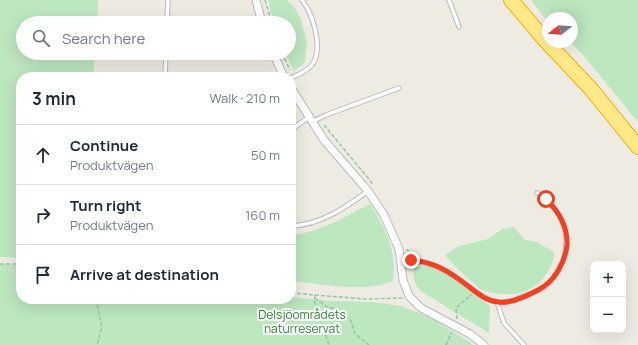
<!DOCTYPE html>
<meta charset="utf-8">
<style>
:root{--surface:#fff;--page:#f6f6f7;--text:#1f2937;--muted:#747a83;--line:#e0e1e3}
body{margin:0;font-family:Manrope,sans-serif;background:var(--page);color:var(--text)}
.controls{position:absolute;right:12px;bottom:12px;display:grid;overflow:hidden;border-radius:8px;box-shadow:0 4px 16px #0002}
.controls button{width:36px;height:36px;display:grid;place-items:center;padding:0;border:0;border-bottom:1px solid var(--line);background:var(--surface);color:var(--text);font:20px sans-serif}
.compass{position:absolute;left:542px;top:12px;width:36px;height:36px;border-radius:50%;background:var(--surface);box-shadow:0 4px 16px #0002;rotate:253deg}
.stop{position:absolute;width:12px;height:12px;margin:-9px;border:3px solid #f34023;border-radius:50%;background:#fff}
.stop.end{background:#f34023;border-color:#fff;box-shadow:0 1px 4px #0008}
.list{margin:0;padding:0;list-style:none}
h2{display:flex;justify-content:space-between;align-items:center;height:52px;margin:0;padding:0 16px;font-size:17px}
h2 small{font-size:13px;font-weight:400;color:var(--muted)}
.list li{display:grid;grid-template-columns:26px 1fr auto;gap:12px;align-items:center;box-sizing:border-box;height:60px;padding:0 16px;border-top:1px solid var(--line)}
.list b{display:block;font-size:15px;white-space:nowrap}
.list p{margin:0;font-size:13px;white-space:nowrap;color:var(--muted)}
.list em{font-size:13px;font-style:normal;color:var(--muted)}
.icon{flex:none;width:22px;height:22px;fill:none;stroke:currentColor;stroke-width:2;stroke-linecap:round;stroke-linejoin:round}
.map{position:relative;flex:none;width:638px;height:345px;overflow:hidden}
.search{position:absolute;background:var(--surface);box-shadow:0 4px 16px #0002;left:16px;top:16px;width:280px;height:44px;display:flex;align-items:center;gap:10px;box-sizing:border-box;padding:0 14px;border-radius:22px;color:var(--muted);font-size:15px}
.panel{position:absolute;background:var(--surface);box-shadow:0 4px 16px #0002;left:16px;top:72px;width:280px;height:232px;border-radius:16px}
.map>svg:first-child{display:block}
.green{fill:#bce7bf}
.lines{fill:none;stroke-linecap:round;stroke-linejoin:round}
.lane-casing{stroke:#b7babf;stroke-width:5.5}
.street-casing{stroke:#b7babf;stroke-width:9}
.highway-casing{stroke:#f0b300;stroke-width:16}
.path{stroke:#94c6a6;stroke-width:1.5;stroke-dasharray:4 2;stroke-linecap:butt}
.lane{stroke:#fff;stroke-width:3.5}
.street{stroke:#fff;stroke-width:7}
.highway{stroke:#ffe888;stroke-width:14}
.route{stroke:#f34023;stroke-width:5}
.labels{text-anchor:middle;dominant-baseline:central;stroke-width:4;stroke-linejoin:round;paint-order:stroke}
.park-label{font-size:12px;fill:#2f8639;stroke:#fff}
</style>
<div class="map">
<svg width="638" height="345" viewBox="0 0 638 345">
<rect width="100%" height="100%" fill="#eeece2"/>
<!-- green -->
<path class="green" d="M 0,0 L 98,0 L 97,23 L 23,23 L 23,53 L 95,53 L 93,77 L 21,77 L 21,258 L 0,257 Z
M 268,0 L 287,0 L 295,8 L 301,20 L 307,42 L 305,63 L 294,71 L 285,53 L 289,53 L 289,23 L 274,23 Z
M 531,0 L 638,0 L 638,122 L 583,55 L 570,42 L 572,42 L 572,18 L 548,18 L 548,22 Z
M 370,204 C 386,230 397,250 393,281 C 365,293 322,284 291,281 L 291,234 C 313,236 350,214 370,204 Z
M 514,227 L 525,240 L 537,242 L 554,252 C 555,269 537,290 519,293 C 508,296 491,294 480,289 C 476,286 473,282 469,279 C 460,271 452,264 445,255 L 459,246 L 488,239 L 502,229 Z
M 0,264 L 21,265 L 21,299 L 291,299 L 291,297 L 330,301 L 372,302 L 401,306 L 431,318 L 468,341 L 473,345 L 0,345 Z
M 415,266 L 435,268 L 452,278 L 490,306 L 489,333 L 422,292 C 413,284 412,277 415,266 Z"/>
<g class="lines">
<defs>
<path id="lane" d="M 449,0 L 459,27
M 167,23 L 168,0
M 165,77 L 166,53
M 291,78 C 299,74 306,72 312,65 C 324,49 313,14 302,0
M 312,122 L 326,115 L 399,88
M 291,130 L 309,117
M 291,226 C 320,225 345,208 368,191
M 401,261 C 430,260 445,269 468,286 C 477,292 485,300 497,302 C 505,303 516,300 524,296 C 531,293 540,291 546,286 C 561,273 569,251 565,231 C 562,214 551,202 537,193
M 497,302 L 504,323 L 524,345"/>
<path id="street" d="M 256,0 L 262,23
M 273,53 L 284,77
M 291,88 L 324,140 L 368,191 L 384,215 L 399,249 L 403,280 L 409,296 L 421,308 L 470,334 L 484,345"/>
<path id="highway" d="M 511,0 L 544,39 L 591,89 L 638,147"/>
</defs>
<!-- lane casing -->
<use href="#lane" class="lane-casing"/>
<!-- street casing -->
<use href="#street" class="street-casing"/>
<!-- highway casing -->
<use href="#highway" class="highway-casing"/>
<!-- path -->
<path class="path" d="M 265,0 L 272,23
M 282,53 L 290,70
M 324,125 L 373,184
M 407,249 L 411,256
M 0,264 L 21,264
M 291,293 L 365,299 L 403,298
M 315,295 L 315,298 L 314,300 L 329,345
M 315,298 L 327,307 L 341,310 L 351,321 L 355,334 L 369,345
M 96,299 L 102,327 L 97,345
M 457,319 L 456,308 L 472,294
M 446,345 L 452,332"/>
<!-- lane -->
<use href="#lane" class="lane"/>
<!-- street -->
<use href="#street" class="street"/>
<!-- highway -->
<use href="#highway" class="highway"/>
</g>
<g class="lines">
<!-- route -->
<path class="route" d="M 411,260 C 435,262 450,272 468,286 C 477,293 486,301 498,302 C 511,304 527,296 538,290 C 554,282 565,263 567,245 C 568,227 559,212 546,199"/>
</g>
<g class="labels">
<!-- park labels -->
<g class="park-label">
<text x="302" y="314">Delsjöområdets<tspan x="302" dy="14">naturreservat</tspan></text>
</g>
</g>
</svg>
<div class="controls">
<button>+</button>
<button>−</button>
</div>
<svg class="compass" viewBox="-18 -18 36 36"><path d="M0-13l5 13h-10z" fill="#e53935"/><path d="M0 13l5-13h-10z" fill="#747a83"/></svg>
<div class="stop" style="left:546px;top:199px"></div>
<div class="stop end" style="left:411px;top:260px"></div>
<div class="search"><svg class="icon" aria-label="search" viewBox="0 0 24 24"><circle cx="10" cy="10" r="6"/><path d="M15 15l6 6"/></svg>Search here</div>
<section class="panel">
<h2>3 min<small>Walk · 210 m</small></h2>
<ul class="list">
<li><svg class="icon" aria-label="ahead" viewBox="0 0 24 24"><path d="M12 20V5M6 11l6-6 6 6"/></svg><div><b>Continue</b><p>Produktvägen</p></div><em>50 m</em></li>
<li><svg class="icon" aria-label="right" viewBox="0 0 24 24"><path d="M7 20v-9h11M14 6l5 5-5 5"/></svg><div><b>Turn right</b><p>Produktvägen</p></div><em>160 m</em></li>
<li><svg class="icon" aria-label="arrive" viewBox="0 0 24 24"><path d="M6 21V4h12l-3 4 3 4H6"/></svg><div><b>Arrive at destination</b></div></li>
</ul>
</section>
</div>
